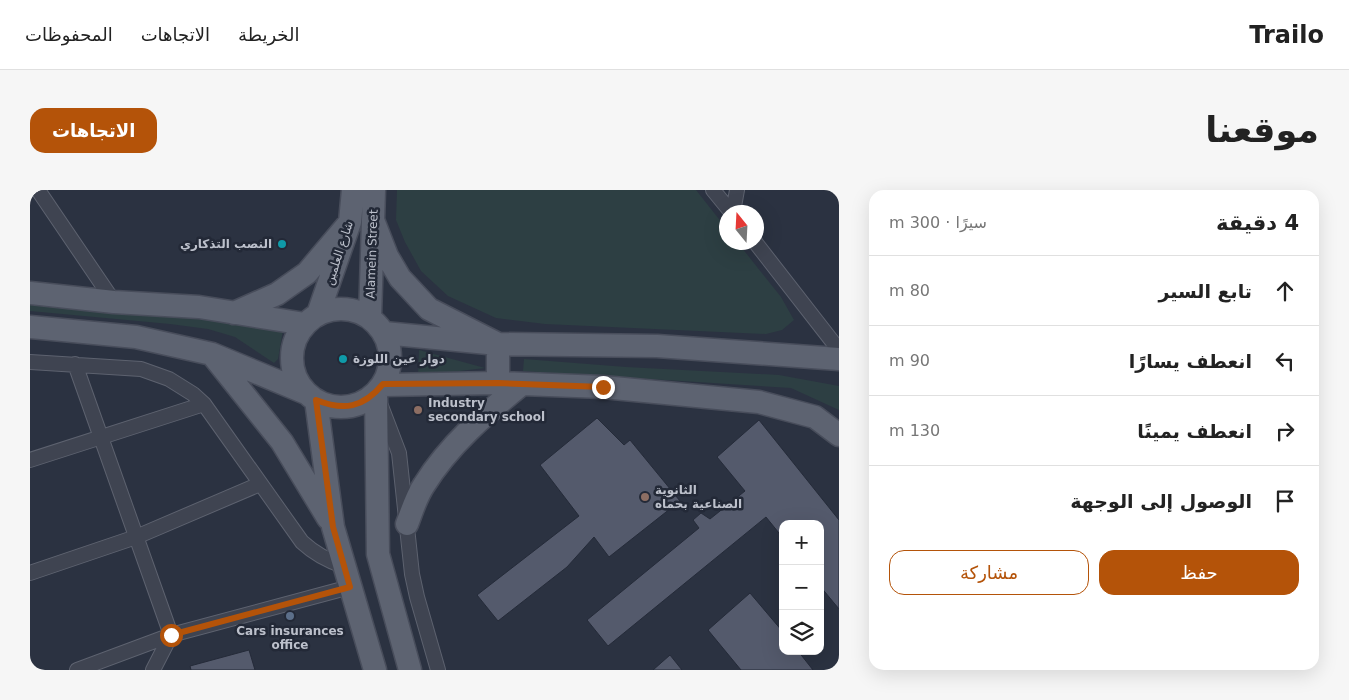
<!DOCTYPE html>
<html lang="ar">
<meta charset="utf-8">
<style>
:root{--surface:#fff;--page:#f6f6f6;--text:#222;--muted:#767676;--line:#e0e0e0;--accent:#b45309}
body{margin:0;font-family:"DejaVu Sans","Noto Naskh Arabic",sans-serif;background:var(--page);color:var(--text);direction:rtl}
.controls{position:absolute;right:15px;bottom:15px;display:grid;overflow:hidden;border-radius:10px;box-shadow:0 5px 20px #0002}
.controls button{width:45px;height:45px;display:grid;place-items:center;padding:0;border:0;border-bottom:1px solid var(--line);background:var(--surface);color:var(--text);font:25px sans-serif}
.compass{position:absolute;left:689px;top:15px;width:45px;height:45px;border-radius:50%;background:var(--surface);box-shadow:0 5px 20px #0002;rotate:342deg}
.stop{position:absolute;width:15px;height:15px;margin:-11px;border:4px solid #b45309;border-radius:50%;background:#fff}
.stop.end{background:#b45309;border-color:#fff;box-shadow:0 1px 5px #0008}
.list{margin:0;padding:0;list-style:none}
h2{display:flex;justify-content:space-between;align-items:center;height:65px;margin:0;padding:0 20px;font-size:21px}
h2 small{font-size:16px;font-weight:400;color:var(--muted)}
.list li{display:grid;grid-template-columns:32px 1fr auto;gap:15px;align-items:center;box-sizing:border-box;height:70px;padding:0 20px;border-top:1px solid var(--line)}
.list b{display:block;font-size:19px;white-space:nowrap}
.list em{font-size:16px;font-style:normal;color:var(--muted)}
.actions{display:flex;gap:10px;padding:15px 20px}
.actions a{flex:1;padding:11px 0;border:1px solid var(--accent);border-radius:15px;text-align:center;font-size:18px;color:var(--accent)}
.actions .main{background:var(--accent);color:#fff}
.icon{flex:none;width:28px;height:28px;fill:none;stroke:currentColor;stroke-width:2;stroke-linecap:round;stroke-linejoin:round}
.map{position:relative;flex:none;width:809px;height:480px;overflow:hidden;direction:ltr;border-radius:15px}
header{display:flex;align-items:center;gap:30px;box-sizing:border-box;height:70px;padding:0 25px;background:var(--surface);border-bottom:1px solid var(--line)}
header strong{font-size:24px}
nav{display:flex;gap:28px;margin-inline-start:auto;font-size:18px}
.intro{display:flex;align-items:center;justify-content:space-between;box-sizing:border-box;height:120px;padding:0 30px}
h1{margin:0;font-size:35px}
.button{padding:12px 22px;border-radius:15px;background:var(--accent);color:#fff;font-size:18px;font-weight:700}
main{display:flex;gap:30px;padding:0 30px}
aside{flex:1;background:var(--surface);border-radius:15px;box-shadow:0 5px 20px #0002}
.map>svg:first-child{display:block}
.green{fill:#2d3f43}
.building{fill:#545a6c;stroke:#252b39}
.lines{fill:none;stroke-linecap:round;stroke-linejoin:round}
.minor-casing{stroke:#5d626f;stroke-width:16}
.primary-casing{stroke:#484d5b;stroke-width:25}
.minor{stroke:#3f4451;stroke-width:14}
.primary{stroke:#5d6371;stroke-width:22}
.route{stroke:#b45309;stroke-width:6}
.culture-dot{fill:#0f9aa8;stroke:#232937;stroke-width:2}
.education-dot{fill:#8d6e63;stroke:#232937;stroke-width:2}
.service-dot{fill:#5c6f8a;stroke:#232937;stroke-width:2}
.labels{text-anchor:middle;dominant-baseline:central;stroke-width:5;stroke-linejoin:round;paint-order:stroke}
.poi-label{font-size:12px;font-weight:bold;fill:#bcc0cb;stroke:#232937;text-anchor:start}
.street-label{font-size:12px;fill:#bcc0cb;stroke:#232937}
</style>
<header>
<strong>Trailo</strong>
<nav><a>الخريطة</a><a>الاتجاهات</a><a>المحفوظات</a></nav>
</header>
<div class="intro"><h1>موقعنا</h1><a class="button">الاتجاهات</a></div>
<main>
<aside>
<h2>4 دقيقة<small>سيرًا · 300 m</small></h2>
<ul class="list">
<li><svg class="icon" aria-label="ahead" viewBox="0 0 24 24"><path d="M12 20V5M6 11l6-6 6 6"/></svg><div><b>تابع السير</b></div><em>80 m</em></li>
<li><svg class="icon" aria-label="left" viewBox="0 0 24 24"><path d="M17 20v-9H6M10 6l-5 5 5 5"/></svg><div><b>انعطف يسارًا</b></div><em>90 m</em></li>
<li><svg class="icon" aria-label="right" viewBox="0 0 24 24"><path d="M7 20v-9h11M14 6l5 5-5 5"/></svg><div><b>انعطف يمينًا</b></div><em>130 m</em></li>
<li><svg class="icon" aria-label="arrive" viewBox="0 0 24 24"><path d="M6 21V4h12l-3 4 3 4H6"/></svg><div><b>الوصول إلى الوجهة</b></div></li>
</ul>
<div class="actions"><a class="main">حفظ</a><a>مشاركة</a></div>
</aside>
<div class="map">
<svg width="809" height="480" viewBox="0 0 809 480">
<rect width="100%" height="100%" fill="#2b3241"/>
<!-- green -->
<path class="green" d="M 367,0 L 666,0 L 696,38 L 696,52 L 708,53 L 751,107 L 764,130 L 752,140 L 736,144 L 515,134 L 466,128 L 418,106 L 391,81 L 375,52 L 366,30 Z
M 0,115 L 251,136 L 253,140 L 248,169 L 244,173 L 205,147 L 178,139 L 140,134 L 0,121 Z
M 389,160 L 455,178 L 388,186 Z
M 494,169 L 596,177 L 749,185 L 809,196 L 809,220 L 761,198 L 493,181 Z"/>
<!-- building -->
<path class="building" d="M 567,228 L 594,255 L 600,250 L 650,311 L 579,367 L 564,347 L 537,377 L 468,431 L 447,405 L 549,326 L 510,275 Z
M 729,230 L 809,330 L 809,419 L 790,396 L 790,334 L 753,334 L 753,348 L 736,327 L 578,456 L 557,430 L 669,338 L 663,330 L 671,323 L 680,329 L 715,301 L 687,267 Z
M 720,403 L 753,442 L 753,461 L 768,461 L 783,480 L 711,480 L 678,440 Z
M 219,460 L 225,480 L 161,480 L 160,476 Z
M 640,465 L 652,480 L 623,480 Z"/>
<g class="lines">
<defs>
<path id="minor" d="M 8,0 L 84,112
M 683,0 L 701,22
M 703,22 L 707,0
M 725,52 L 809,160
M 0,172 L 111,179 L 139,189 L 163,204 L 174,214 L 272,352 C 285,364 298,371 314,376
M 45,174 L 141,445 L 123,480
M 351,216 L 369,263 L 382,384 L 387,407 L 408,480
M 0,270 L 174,214
M 0,383 L 106,347 L 230,294
M 47,480 L 141,445 L 320,397"/>
<path id="primary" d="M 343,30 L 357,66 L 370,88 L 399,119 L 468,154 L 468,193
M 0,103 L 84,112 L 169,117 L 275,134
M262 168a49 49 0 1 1 98 0a49 49 0 1 1-98 0Z
M 204,123 L 247,104 L 277,83 L 320,32
M 288,124 L 320,32 L 323,0
M 340,127 L 344,0
M 0,137 L 106,147 L 182,164 L 276,203
M 354,143 L 468,154 L 627,156 L 809,169
M 184,167 L 252,252 L 298,328
M 353,195 L 468,193 L 573,197 L 729,212 L 785,227 L 809,245
M 346,204 L 348,364 L 380,480
M 286,210 L 303,337 L 345,480
M 377,334 C 382,321 386,307 394,295 C 419,255 455,224 492,194"/>
</defs>
<!-- minor casing -->
<use href="#minor" class="minor-casing"/>
<!-- primary casing -->
<use href="#primary" class="primary-casing"/>
<!-- minor -->
<use href="#minor" class="minor"/>
<!-- primary -->
<use href="#primary" class="primary"/>
</g>
<g class="lines">
<!-- route -->
<path class="route" d="M 141,445 L 320,397 L 303,337 L 286,210 C 314,221 333,218 353,194 L 468,193 L 573,197"/>
</g>
<!-- markers -->
<g class="culture-dot">
<circle cx="252" cy="54" r="5"/>
<circle cx="313" cy="169" r="5"/>
</g>
<g class="education-dot">
<circle cx="388" cy="220" r="5"/>
<circle cx="615" cy="307" r="5"/>
</g>
<circle class="service-dot" cx="260" cy="426" r="5"/>
<g class="labels">
<!-- poi labels -->
<g class="poi-label">
<text x="242" y="54" text-anchor="end">النصب التذكاري</text>
<text x="323" y="169">دوار عين اللوزة</text>
<text x="398" y="213">Industry<tspan x="398" dy="14">secondary school</tspan></text>
<text x="625" y="300">الثانوية<tspan x="625" dy="14">الصناعية بحماه</tspan></text>
<text x="260" y="441" text-anchor="middle">Cars insurances<tspan x="260" dy="14">office</tspan></text>
</g>
<!-- street labels -->
<g class="street-label">
<text transform="translate(309 63) rotate(-72)">شارع العلمين</text>
<text transform="translate(342 64) rotate(-88)">Alamein Street</text>
</g>
</g>
</svg>
<div class="controls">
<button>+</button>
<button>−</button>
<button><svg class="icon" aria-label="layers" viewBox="0 0 24 24"><path d="M12 4l9 5-9 5-9-5zM3 14l9 5 9-5"/></svg></button>
</div>
<svg class="compass" viewBox="-18 -18 36 36"><path d="M0-13l5 13h-10z" fill="#e53935"/><path d="M0 13l5-13h-10z" fill="#767676"/></svg>
<div class="stop" style="left:141px;top:445px"></div>
<div class="stop end" style="left:573px;top:197px"></div>
</div>
</main>
